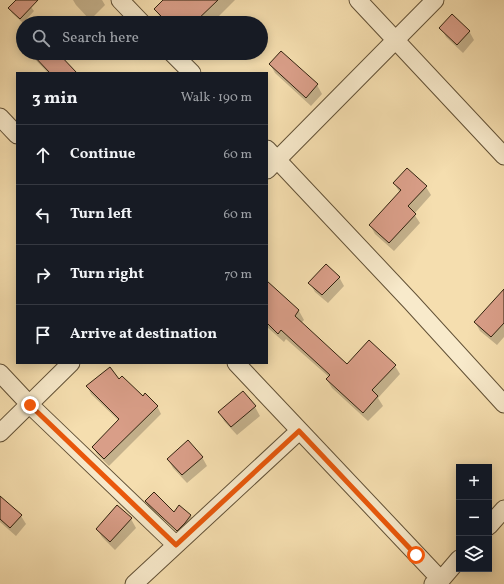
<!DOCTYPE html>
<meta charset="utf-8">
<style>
:root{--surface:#171b24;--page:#242831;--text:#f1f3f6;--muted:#9ea1a6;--line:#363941}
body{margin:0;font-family:Vollkorn,serif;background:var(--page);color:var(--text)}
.controls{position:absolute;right:12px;bottom:12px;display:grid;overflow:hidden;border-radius:0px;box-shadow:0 2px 10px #0003}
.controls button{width:36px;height:36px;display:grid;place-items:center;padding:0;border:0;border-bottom:1px solid var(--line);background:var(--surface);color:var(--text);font:20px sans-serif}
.stop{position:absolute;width:12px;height:12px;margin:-9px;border:3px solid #ea580c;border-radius:50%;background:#fff}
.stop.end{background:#ea580c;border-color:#fff;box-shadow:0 1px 4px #0008}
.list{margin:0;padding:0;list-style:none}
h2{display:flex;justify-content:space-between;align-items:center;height:52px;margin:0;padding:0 16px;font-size:17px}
h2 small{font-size:13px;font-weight:400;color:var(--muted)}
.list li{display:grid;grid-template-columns:26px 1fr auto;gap:12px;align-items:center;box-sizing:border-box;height:60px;padding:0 16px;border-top:1px solid var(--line)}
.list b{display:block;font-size:15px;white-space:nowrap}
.list em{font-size:13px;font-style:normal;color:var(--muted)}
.icon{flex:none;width:22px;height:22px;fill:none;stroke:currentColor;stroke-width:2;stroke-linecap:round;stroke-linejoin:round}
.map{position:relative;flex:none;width:504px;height:584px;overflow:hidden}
.search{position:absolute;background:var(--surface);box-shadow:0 2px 10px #0003;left:16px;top:16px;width:252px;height:44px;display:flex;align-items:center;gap:10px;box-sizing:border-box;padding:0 14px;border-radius:22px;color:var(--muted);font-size:15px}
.panel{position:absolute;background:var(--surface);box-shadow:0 2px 10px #0003;left:16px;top:72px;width:252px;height:292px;border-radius:0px}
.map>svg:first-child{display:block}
.shadow{fill:#0003}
.building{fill:#d99e88;stroke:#31220e}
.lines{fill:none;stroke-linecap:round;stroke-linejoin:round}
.minor-casing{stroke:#625136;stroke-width:19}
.minor{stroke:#f8eacb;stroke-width:17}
.route{stroke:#ea580c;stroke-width:5}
</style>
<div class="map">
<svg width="504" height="584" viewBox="0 0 504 584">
<rect width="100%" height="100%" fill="#f5deaf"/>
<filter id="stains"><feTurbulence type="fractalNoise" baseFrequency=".005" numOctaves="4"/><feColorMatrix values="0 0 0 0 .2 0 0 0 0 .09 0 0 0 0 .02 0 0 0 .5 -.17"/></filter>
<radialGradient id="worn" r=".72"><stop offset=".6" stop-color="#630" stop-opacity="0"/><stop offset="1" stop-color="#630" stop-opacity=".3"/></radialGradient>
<!-- shadow -->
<path class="shadow" d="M 17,0 L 23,0 L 31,7 L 34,11 L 23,23 L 12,13 L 10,9 Z
M 73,0 L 102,0 L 105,5 L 90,20 L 76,5 Z
M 164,0 L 235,0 L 212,23 L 164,23 L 155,9 Z
M 441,28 L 469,31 L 474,40 L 463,53 L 446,37 Z
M 29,53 L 56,53 L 75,73 L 48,73 Z
M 270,64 L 317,85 L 322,94 L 311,106 L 275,73 Z
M 394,183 L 426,187 L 431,195 L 414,214 L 420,223 L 394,251 L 375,234 L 370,225 L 400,193 Z
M 339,277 L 344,286 L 328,303 L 315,292 L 310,283 Z
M 270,285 L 299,311 L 304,320 L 301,323 L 347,365 L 395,366 L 400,374 L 378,398 L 383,406 L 368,421 L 332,388 L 327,380 L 329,377 L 286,339 L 284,342 L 267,327 L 267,288 Z
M 504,301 L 504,337 L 497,345 L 480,331 L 475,322 Z
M 119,380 L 157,406 L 161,414 L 109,466 L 97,454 L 93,447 L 119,421 L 91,394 L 87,386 Z
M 243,392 L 255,407 L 260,416 L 237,435 L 224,421 L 219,412 Z
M 202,457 L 207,466 L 187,483 L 173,468 L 168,459 Z
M 0,498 L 21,516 L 26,524 L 16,536 L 0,522 Z
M 146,501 L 174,513 L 190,515 L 193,519 L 180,534 L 148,506 Z
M 131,519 L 136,528 L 115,550 L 102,537 L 97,529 Z"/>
<!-- building -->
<path class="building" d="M 16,0 L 38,0 L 20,19 L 8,8 Z
M 163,0 L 218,0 L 194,23 L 168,23 L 154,9 Z
M 452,14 L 470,31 L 457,45 L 439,28 Z
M 281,51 L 318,84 L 306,98 L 269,64 Z
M 31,53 L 58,53 L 77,73 L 50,73 Z
M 407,168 L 427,186 L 408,206 L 416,214 L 389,243 L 369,225 L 401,190 L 393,183 Z
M 326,264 L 340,277 L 322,295 L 308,283 Z
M 267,281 L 299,310 L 295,316 L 347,364 L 369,340 L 396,365 L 372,390 L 378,396 L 363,413 L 326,379 L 330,375 L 281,330 L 278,334 L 267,323 Z
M 504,289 L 504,323 L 491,337 L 474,322 Z
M 110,367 L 119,379 L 122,376 L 143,396 L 145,393 L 158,406 L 104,459 L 92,447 L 119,419 L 86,386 Z
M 243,391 L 256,406 L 231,427 L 218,412 Z
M 188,440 L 203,457 L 182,475 L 167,459 Z
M 154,492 L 174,512 L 179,505 L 191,515 L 185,523 L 177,531 L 145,501 Z
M 0,496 L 22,515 L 10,528 L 0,519 Z
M 117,505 L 132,518 L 110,542 L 96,529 Z"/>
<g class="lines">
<defs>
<path id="minor" d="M 120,0 L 142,23
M 358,0 L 504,156
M 172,53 L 192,73
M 0,117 L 17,135
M 267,149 L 411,302 L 504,404
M 267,170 L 435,0
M 236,363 L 441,580
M 0,373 L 30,405 L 176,545
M 0,433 L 71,363
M 489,526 L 504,509
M 134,584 L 299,431
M 433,584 L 441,580 L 459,559"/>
</defs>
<!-- minor casing -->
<use href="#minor" class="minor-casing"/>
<!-- minor -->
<use href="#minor" class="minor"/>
</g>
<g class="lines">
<!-- route -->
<path class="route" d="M 30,405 L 176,545 L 299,431 L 416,555"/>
</g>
<rect width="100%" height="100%" filter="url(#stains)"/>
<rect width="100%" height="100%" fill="url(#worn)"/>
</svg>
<div class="controls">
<button>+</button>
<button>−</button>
<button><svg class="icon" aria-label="layers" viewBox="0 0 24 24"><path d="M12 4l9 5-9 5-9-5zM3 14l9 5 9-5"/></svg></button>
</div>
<div class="stop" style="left:416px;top:555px"></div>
<div class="stop end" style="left:30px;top:405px"></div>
<div class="search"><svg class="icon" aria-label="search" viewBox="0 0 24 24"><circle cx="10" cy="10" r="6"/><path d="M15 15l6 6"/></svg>Search here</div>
<section class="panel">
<h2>3 min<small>Walk · 190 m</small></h2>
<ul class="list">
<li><svg class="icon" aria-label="ahead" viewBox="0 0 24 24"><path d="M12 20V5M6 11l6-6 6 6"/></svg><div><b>Continue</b></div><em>60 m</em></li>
<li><svg class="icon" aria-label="left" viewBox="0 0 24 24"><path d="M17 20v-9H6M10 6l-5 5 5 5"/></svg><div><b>Turn left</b></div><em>60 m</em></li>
<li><svg class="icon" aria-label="right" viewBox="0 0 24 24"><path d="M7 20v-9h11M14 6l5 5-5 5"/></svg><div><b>Turn right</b></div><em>70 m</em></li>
<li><svg class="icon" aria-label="arrive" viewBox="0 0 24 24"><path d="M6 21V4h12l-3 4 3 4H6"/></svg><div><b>Arrive at destination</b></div></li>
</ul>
</section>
</div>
